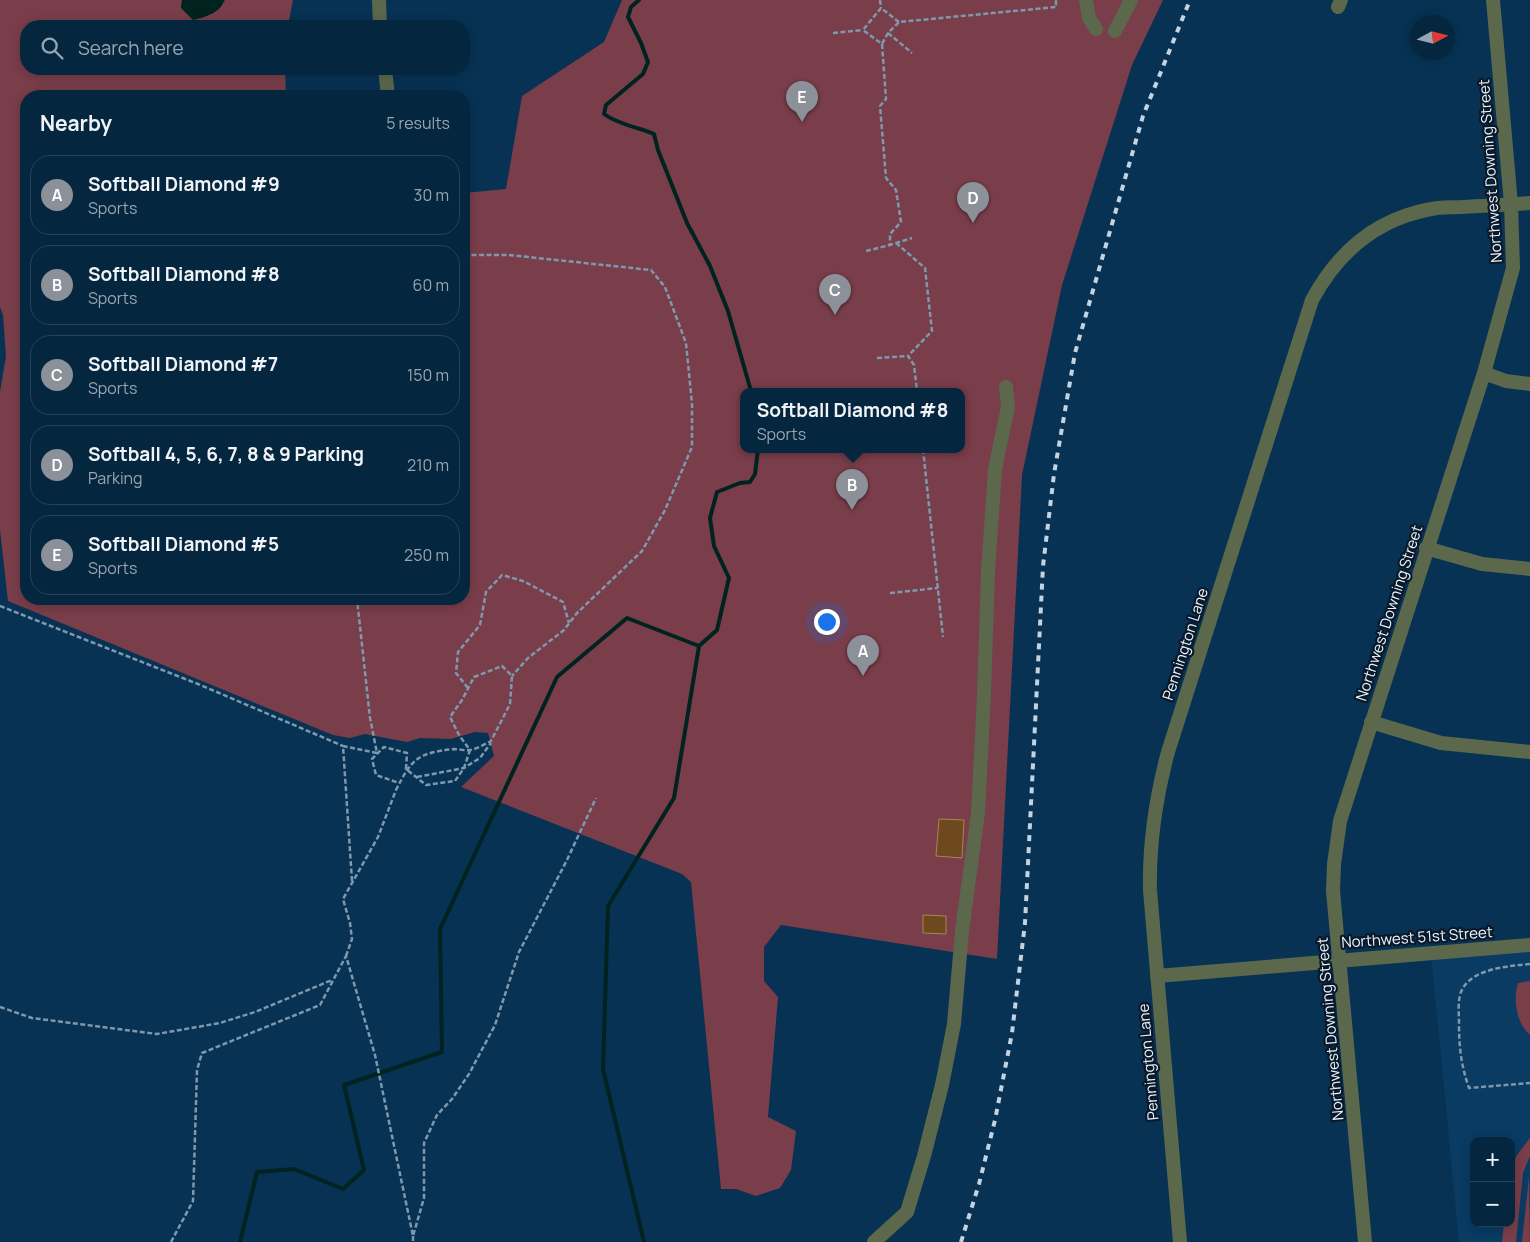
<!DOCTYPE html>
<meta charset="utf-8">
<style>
:root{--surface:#05263f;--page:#13324a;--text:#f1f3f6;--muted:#97a5b0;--line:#264359;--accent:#8c9099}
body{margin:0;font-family:Manrope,sans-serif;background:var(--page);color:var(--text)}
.controls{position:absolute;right:15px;bottom:15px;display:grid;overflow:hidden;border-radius:10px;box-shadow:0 2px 12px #0003}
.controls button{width:45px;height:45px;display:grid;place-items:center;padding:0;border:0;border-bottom:1px solid var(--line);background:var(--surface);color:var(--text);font:25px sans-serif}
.compass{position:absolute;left:1410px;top:15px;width:45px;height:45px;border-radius:50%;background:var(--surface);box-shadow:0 2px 12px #0003;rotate:83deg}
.you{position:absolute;left:826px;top:621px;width:18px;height:18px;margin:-12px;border:4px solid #fff;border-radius:50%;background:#1a73e8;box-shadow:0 0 0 8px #1a73e833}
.badge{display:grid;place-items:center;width:32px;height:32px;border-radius:50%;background:var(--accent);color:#fff;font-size:16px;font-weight:700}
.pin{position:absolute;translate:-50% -41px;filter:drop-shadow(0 1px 2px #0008)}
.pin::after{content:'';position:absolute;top:26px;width:18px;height:15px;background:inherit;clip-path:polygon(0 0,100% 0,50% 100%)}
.popup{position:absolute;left:740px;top:388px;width:225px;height:65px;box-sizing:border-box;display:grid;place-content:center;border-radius:10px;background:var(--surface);filter:drop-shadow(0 1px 4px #0005);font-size:16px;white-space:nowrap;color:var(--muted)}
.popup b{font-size:19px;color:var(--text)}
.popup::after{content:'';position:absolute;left:50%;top:100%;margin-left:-10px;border:10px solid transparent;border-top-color:var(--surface)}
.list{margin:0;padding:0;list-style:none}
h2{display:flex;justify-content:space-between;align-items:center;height:65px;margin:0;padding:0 20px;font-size:21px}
h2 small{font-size:16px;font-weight:400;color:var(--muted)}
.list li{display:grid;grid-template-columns:32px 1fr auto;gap:15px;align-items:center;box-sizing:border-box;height:80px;margin:0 10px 10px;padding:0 10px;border:1px solid var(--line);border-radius:20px}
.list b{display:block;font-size:19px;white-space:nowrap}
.list p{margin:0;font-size:16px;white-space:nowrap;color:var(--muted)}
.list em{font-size:16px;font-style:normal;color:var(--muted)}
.icon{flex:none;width:28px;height:28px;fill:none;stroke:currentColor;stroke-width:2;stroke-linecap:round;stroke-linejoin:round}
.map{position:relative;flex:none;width:1530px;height:1242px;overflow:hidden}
.search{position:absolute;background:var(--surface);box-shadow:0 2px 12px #0003;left:20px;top:20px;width:450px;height:55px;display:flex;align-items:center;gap:12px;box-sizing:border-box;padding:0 18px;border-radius:20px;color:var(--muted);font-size:19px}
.panel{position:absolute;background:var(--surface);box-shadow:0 2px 12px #0003;left:20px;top:90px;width:450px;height:515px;border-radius:20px}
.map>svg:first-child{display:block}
.built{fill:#093b63;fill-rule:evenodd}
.green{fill:#793e4a;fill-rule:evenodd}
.water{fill:#002320}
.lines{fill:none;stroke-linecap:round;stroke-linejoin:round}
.stream{stroke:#002320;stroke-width:4}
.building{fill:#6d491d;stroke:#ab8459}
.path{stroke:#7e98ad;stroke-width:2.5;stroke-dasharray:5 2.5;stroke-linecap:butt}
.minor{stroke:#5b684c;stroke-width:14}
.rail{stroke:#c4d3e0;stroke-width:4;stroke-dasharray:6 6;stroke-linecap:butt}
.labels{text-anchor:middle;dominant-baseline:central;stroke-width:4.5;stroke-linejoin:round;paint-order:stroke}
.street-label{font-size:15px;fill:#ecf5fe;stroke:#091929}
</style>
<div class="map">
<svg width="1530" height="1242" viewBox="0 0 1530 1242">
<rect width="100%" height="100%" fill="#073254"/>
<!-- built -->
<path class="built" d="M 1530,945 L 1530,1242 L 1459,1242 L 1431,953 ZM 1474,1141 L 1511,1141 L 1511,1223 L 1474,1223 Z"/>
<!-- green -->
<path class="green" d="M 0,0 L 182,0 L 181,8 L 225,2 L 224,0 L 293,0 L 288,26 L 26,26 L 26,69 L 285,69 L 286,96 L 26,96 L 26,599 L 464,599 L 464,193 L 506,189 L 522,96 L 604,42 L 622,0 L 1163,0 L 1132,65 L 1062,285 L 1022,475 L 997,959 L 781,925 L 764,947 L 764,981 L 778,997 L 768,1117 L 796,1131 L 791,1170 L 780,1188 L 756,1196 L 736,1189 L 721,1189 L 691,882 L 682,874 L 461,787 L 494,756 L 488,733 L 475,732 L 451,739 L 420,738 L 407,742 L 365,734 L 350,738 L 333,735 L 8,601 L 0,530 L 0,392 L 6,356 L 3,315 L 0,307 ZM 743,391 L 961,391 L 961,449 L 743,449 Z
M 1530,981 L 1530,1035 C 1516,1023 1513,999 1518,983 Z
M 1530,1138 L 1530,1156 L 1523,1173 L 1516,1242 L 1502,1242 L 1504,1223 L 1511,1223 L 1511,1169 L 1517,1155 Z
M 1529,1177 L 1530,1242 L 1522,1242 Z"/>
<!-- water -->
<path class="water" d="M 182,0 L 224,0 C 221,13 205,17 193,20 L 181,8 Z"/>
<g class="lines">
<!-- stream -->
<path class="stream" d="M 639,0 L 631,7 L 628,17 L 641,43 L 648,62 L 643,74 L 606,105 L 604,114 C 619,125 638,127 654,134 L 658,150 L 687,223 L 710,266 L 728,311 L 751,391
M 240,1242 L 257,1172 L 294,1169 L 343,1189 L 364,1170 L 344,1085 L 442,1052 L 440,929 L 557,677 L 627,618 L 699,646 L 717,630 L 729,578 L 714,546 L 710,518 L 717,492 L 740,483 L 750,482 L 755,474 L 758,449
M 644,1242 L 603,1069 L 608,906 L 674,798 L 699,646"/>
</g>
<!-- building -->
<path class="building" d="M 939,819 L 964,820 L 962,858 L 936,856 Z
M 923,915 L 946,916 L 946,934 L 923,933 Z"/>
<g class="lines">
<!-- path -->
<path class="path" d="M 880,0 L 881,8
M 899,22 L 881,8 L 863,30 L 882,44 L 888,33 L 899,22 L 1056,7 L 1056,0
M 833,33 L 863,30
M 888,33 L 912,53
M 882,44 L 886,99 L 880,106 L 886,178 L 896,190 L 901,222 L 890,234 L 890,245 L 912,238
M 896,243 L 925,268 L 932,331 L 908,356 L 914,365 L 917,391
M 866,251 L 890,245
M 464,255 L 509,255 L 651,270 L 665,287 L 686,343 L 692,404 L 692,447 L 665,510 L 642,551 L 577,613 L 564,630 L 528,658 L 512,676
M 877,358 L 908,356
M 923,449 L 943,637
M 890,593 L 938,588
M 0,606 L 198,684 L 343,746
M 468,688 L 456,673 L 458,652 L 480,625 L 486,592 L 502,575 L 523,581 L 563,602 L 569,623
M 417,777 L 464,768 L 480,758 L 491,743
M 352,881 L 343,746 L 377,753 L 370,718 L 357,599
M 346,956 L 352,939 L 350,923 L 343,899 L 378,837 L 396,790 C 412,758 418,753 454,749 C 459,749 465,751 470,750 C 477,749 485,744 491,741 L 510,704 L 512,676 L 502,666 L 474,677 L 462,700 L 450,717 L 459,735 L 470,750 L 464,768 L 455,781 L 426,785 L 406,769 L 407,753 L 384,747 L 372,759 L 376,775 L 399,783
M 1530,964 C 1509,966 1475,968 1463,988 C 1457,997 1459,1012 1459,1023 C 1459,1047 1461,1065 1469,1088 L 1530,1083
M 0,1007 L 32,1018 L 157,1034 L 220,1023 L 255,1012 L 332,980
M 413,1236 L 413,1242
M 171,1242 L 193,1201 L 197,1070 L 202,1053 L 320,1005 L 346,956 L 375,1055 L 413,1236 L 424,1198 L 424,1143 L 437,1115 L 452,1099 L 469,1074 L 495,1025 L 519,952 L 566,862 L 596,798"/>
<!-- minor -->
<path class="minor" d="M 379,0 L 380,26
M 1086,0 L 1089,18 L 1096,29
M 1338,7 L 1341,0
M 1115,31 L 1131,0
M 385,69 L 388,96
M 1484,373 L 1506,381 L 1530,384
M 1426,548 L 1482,564 L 1530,569
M 1371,722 L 1441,743 L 1530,752
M 1157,976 L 1530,945
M 874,1242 L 907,1212 L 924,1156 L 942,1085 L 954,1024 L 962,931 L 978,813 L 984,694 L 988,571 L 995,469 L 1008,407 L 1006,387
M 1180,1242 L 1150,890 C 1149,843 1156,797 1168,752 L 1312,300 C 1338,252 1376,219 1431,209 C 1441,207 1452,207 1462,207 C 1484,206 1507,205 1530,203
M 1365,1242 L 1333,891 L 1334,864 L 1340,821 L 1484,373 L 1513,268 L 1511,204 L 1493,0"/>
<!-- rail -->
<path class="rail" d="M 961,1242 L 979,1184 L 995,1120 L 1012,1033 L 1025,923 L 1043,566 L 1054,474 L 1075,353 L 1143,116 L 1190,0"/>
</g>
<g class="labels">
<!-- street labels -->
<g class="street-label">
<text transform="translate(1490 171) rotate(-94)">Northwest Downing Street</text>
<text transform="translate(1389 613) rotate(-72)">Northwest Downing Street</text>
<text transform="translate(1185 644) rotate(-72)">Pennington Lane</text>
<text transform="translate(1417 937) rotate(-4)">Northwest 51st Street</text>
<text transform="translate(1330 1029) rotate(-95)">Northwest Downing Street</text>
<text transform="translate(1148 1062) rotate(-95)">Pennington Lane</text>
</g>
</g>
</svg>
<div class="controls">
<button>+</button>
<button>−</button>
</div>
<svg class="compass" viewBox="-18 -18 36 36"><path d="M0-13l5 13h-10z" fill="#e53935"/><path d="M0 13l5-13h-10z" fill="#97a5b0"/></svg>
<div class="you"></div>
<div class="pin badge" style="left:863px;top:676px">A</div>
<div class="pin badge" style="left:852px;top:510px">B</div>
<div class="popup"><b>Softball Diamond #8</b>Sports</div>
<div class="pin badge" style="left:835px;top:315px">C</div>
<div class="pin badge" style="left:973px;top:223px">D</div>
<div class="pin badge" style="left:802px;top:122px">E</div>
<div class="search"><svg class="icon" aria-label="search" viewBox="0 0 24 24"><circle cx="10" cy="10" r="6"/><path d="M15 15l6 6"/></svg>Search here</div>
<section class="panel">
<h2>Nearby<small>5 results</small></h2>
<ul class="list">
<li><span class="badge">A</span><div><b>Softball Diamond #9</b><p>Sports</p></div><em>30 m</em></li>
<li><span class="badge">B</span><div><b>Softball Diamond #8</b><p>Sports</p></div><em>60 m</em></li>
<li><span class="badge">C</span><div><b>Softball Diamond #7</b><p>Sports</p></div><em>150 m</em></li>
<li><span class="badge">D</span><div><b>Softball 4, 5, 6, 7, 8 &amp; 9 Parking</b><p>Parking</p></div><em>210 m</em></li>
<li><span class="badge">E</span><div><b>Softball Diamond #5</b><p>Sports</p></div><em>250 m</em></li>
</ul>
</section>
</div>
